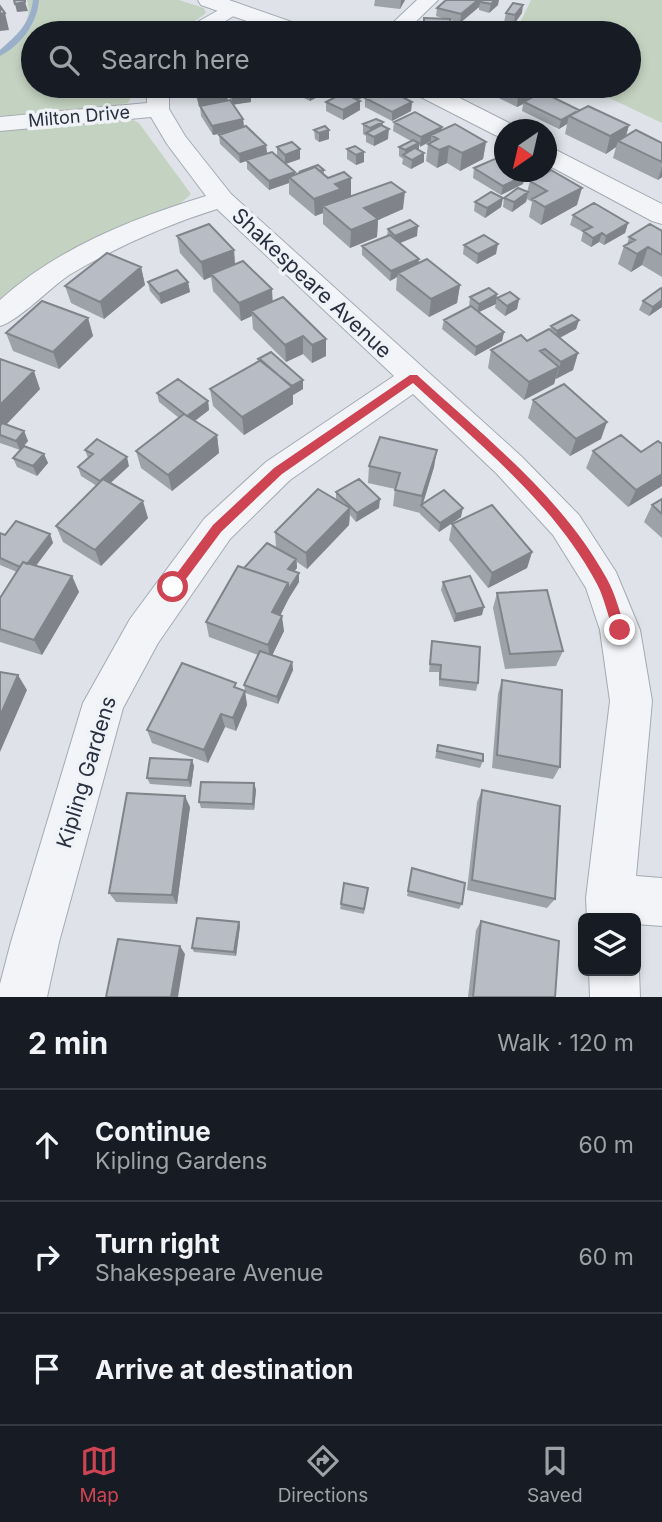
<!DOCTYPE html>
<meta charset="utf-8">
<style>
:root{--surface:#171b24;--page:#20242c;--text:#f1f3f6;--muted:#9ea1a6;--line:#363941;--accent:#ce4452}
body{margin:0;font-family:Inter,sans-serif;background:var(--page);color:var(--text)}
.controls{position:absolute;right:21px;bottom:21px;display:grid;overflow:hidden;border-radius:10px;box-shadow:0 4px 10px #0003}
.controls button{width:63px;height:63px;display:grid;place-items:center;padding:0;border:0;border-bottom:2px solid var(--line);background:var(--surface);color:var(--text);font:35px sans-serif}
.compass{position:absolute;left:494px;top:119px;width:63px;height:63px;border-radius:50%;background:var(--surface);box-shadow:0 4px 10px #0003;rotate:214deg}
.stop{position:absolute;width:21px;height:21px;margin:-16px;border:5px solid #ce4452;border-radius:50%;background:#fff}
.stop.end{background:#ce4452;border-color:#fff;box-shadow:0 2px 7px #0008}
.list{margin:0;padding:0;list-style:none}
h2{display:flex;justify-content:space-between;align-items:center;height:91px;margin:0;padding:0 28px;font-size:30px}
h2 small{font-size:23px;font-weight:400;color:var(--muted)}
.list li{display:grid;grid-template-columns:46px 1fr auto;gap:21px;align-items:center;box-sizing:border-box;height:112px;padding:0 28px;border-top:2px solid var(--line)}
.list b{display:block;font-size:26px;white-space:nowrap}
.list p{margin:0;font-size:23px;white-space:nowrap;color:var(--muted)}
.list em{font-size:23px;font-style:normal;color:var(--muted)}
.icon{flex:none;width:38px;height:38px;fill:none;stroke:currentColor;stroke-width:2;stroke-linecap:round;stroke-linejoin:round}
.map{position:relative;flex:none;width:662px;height:997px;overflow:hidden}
.search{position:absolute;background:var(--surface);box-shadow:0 4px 10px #0003;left:21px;right:21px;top:21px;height:77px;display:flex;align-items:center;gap:18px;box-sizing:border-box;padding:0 24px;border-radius:38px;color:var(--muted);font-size:26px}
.sheet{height:427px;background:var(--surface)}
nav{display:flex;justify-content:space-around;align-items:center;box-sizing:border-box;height:98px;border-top:2px solid var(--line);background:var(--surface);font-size:19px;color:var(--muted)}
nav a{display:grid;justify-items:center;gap:4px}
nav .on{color:var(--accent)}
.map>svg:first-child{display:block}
.green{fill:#c4d3c1}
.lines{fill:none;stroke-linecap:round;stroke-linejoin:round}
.stream{fill:#9aafc9;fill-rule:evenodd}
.minor-casing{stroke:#a4aab3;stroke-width:2}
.tertiary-casing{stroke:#a4aab3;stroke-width:2}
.minor{fill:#f2f4f7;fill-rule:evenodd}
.tertiary{fill:#f2f4f7;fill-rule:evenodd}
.wall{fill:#9da2a9}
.shaded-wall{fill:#80848a}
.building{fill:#b7bcc5;stroke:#80848a;stroke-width:2}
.route{fill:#ce4452}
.labels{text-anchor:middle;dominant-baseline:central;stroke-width:7;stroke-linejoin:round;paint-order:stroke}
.far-street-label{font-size:18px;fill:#283040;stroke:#eff2f6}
.street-label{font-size:21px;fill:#283040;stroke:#eff2f6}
</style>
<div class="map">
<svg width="662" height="997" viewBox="0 0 662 997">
<rect width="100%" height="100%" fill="#dfe3e9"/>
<!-- green -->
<path class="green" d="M 27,0 L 179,0 L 204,8 L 206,13 L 178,33 L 33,33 L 33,86 L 136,86 L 128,103 L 115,106 L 0,116 L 0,50 C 16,37 34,22 27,0 Z
M 531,0 L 662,0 L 662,123 L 584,86 L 629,86 L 629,33 L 515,33 Z
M 129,118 L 139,123 L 191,194 C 171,216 121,227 93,239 C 58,255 29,279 0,304 L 0,131 Z"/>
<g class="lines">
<!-- stream -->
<path class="stream" d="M 33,0 L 39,0 C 37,24 21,45 0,56 L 0,50 C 17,35 30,24 33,0 Z"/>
<defs>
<path id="minor" d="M 417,0 L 438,0 L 404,33 L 382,33 Z
M 233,2 L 240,4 L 243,8 L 240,12 L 206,33 L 182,33 L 185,29 Z
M 147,86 L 169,86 L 169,109 L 185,136 L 231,194 L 521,456 L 579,515 L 616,572 L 640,630 L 652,701 L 636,876 L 662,878 L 662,926 L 636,924 L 636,918 L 587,918 L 586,898 L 610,701 L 600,630 L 586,588 L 553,535 L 497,474 L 413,394 L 290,480 L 230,539 L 158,643 L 123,708 L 59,942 L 47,997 L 0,997 L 0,984 L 11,942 L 83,703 L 130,619 L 204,519 L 266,462 L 394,376 L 217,209 C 166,225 116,247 69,275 C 50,288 18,321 0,326 L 0,300 C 57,248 134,218 206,196 L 167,144 L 151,117 L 0,131 L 0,117 L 147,103 Z
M 636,963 L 639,971 L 640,997 L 590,997 L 589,971 L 636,971 Z"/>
<path id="tertiary" d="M 198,0 L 229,0 L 309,28 L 312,33 L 281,33 L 201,5 Z
M 406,86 L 436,86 L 513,125 L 517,130 L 504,130 L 504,138 L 495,135 L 409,91 Z
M 546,145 L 662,204 L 662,224 L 652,221 L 546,164 Z"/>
</defs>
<!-- minor casing -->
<use href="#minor" class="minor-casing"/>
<!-- tertiary casing -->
<use href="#tertiary" class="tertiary-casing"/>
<!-- minor -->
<use href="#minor" class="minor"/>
<!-- tertiary -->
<use href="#tertiary" class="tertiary"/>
</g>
<!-- wall -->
<path class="wall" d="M 375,0 L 405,0 L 400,9 L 374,6 Z
M 481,1 L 498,5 L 489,13 L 479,10 L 479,7 L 460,23 L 450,20 L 451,28 L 464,33 L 423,33 L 424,18 L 445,19 L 436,16 L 437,8 Z
M 506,13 L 522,13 L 514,24 L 504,22 Z
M 193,86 L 224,86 L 227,101 L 230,100 L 230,91 L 251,102 L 233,104 L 243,119 L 244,127 L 266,145 L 267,153 L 277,156 L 277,147 L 300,159 L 286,164 L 295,172 L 295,174 L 324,170 L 324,174 L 328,178 L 351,178 L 351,196 L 403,209 L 378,220 L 377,237 L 350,248 L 323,224 L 323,213 L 315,216 L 289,194 L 289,183 L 269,190 L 247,169 L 247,161 L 240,163 L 220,144 L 219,135 L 232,131 L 213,135 L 201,116 L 200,106 L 210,104 L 199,106 Z
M 291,86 L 323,86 L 323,94 L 310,101 L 304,98 L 304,94 L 298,97 L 291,94 Z
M 329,86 L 375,86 L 375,92 L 358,100 L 360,101 L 360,110 L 343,120 L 326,111 L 326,102 L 341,94 L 329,88 Z
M 479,86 L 528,86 L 534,96 L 578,111 L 629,125 L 626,136 L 662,143 L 662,177 L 658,180 L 613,158 L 616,147 L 606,154 L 565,134 L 567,124 L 559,129 L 522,111 L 523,104 L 517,107 L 478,88 Z
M 365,98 L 412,102 L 411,111 L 392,121 L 365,107 Z
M 394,122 L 442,127 L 441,130 L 486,142 L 483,159 L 460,171 L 447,163 L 437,168 L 426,161 L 428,144 L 431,141 L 419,146 L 419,150 L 424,162 L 411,169 L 402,164 L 403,159 L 399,156 L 399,147 L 411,141 L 393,131 Z
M 363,124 L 382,126 L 388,139 L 374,146 L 366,142 L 366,136 L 363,134 Z
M 314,130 L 329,130 L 329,139 L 319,142 L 315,139 Z
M 347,149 L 364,162 L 356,165 L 347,159 Z
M 474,168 L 525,175 L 523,184 L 501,195 L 473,178 Z
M 530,181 L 577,205 L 541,225 L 529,217 L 532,202 L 527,199 L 526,202 L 512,212 L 503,207 L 504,198 L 527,192 Z
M 503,198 L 501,207 L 485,218 L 474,211 L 475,202 Z
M 573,215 L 628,223 L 625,233 L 604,245 L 599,242 L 591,247 L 581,241 L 583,232 L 570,225 Z
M 388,229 L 417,236 L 400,243 L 418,263 L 460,285 L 457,303 L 429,317 L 396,290 L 397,277 L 390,281 L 362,255 L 362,246 L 387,236 Z
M 662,231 L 662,277 L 642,265 L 631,272 L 618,264 L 624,246 L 627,245 L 629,237 Z
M 177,236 L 234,250 L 235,264 L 272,289 L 272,302 L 326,339 L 326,356 L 312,363 L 303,354 L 286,362 L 253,329 L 252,316 L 241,321 L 213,291 L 211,277 L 204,280 L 180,253 Z
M 464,245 L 496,254 L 477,264 L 463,254 Z
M 141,267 L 145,285 L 104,319 L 71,303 L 65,286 Z
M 148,282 L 188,282 L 190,292 L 161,304 L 150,291 Z
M 662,289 L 662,307 L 649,316 L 639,310 L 643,301 Z
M 497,294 L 496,304 L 479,312 L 504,332 L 502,341 L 475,356 L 442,329 L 444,320 L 469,307 L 470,297 Z
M 497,298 L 519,299 L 517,309 L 505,316 L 495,308 Z
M 88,318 L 93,336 L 59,369 L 13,351 L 6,333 Z
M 579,320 L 576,329 L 560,338 L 578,353 L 573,370 L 555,379 L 554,384 L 524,400 L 488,368 L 491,350 L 527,341 L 550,330 L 551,326 Z
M 0,359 L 40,389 L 6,425 L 24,431 L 28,441 L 24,446 L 44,454 L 48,463 L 37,476 L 17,467 L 13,458 L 20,450 L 0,443 Z
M 258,359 L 303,380 L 303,389 L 293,395 L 293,404 L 244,435 L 213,406 L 210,389 L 259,361 Z
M 157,393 L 208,401 L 209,410 L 195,421 L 217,435 L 219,453 L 172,491 L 141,468 L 136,451 L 179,418 L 159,402 Z
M 533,400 L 601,439 L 570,456 L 528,418 Z
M 662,444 L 628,507 L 586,468 L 593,451 L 641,452 Z
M 85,450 L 129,466 L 110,483 L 148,518 L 101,566 L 63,542 L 56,526 L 97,486 L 81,476 L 78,467 L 88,458 Z
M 369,466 L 434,467 L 423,504 L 461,517 L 439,532 L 420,514 L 420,512 L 420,513 L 393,506 L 395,489 L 368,483 Z
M 336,492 L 379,508 L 356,522 L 350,515 L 349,525 L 307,569 L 297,562 L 297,568 L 294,571 L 299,573 L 299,582 L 289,598 L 280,615 L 284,631 L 272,655 L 292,662 L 293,670 L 278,704 L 245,693 L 247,705 L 236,731 L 225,727 L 208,763 L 152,743 L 147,730 L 237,689 L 245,691 L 244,685 L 258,655 L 209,637 L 206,622 L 244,568 L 276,548 L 275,532 L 336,500 Z
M 662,499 L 662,538 L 644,522 L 652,505 Z
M 452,524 L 532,552 L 527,568 L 488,588 L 449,540 Z
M 0,533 L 5,535 L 50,534 L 53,543 L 36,566 L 72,576 L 79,592 L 42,655 L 0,642 L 0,598 L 17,572 L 0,565 Z
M 443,582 L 482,615 L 454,622 L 441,590 Z
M 497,593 L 563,651 L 556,666 L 505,669 L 493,608 Z
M 432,641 L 478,683 L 476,691 L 439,686 L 439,672 L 429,672 Z
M 502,680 L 560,767 L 553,779 L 492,768 L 498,694 Z
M 438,745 L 483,761 L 480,768 L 435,758 Z
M 192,760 L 194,766 L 191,787 L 150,784 L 147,778 Z
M 254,783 L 256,790 L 254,810 L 201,808 L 199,802 Z
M 482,790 L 555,899 L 547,908 L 467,890 L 477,802 Z
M 190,807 L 177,904 L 116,902 L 109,893 Z
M 412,868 L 462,904 L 459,909 L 407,896 Z
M 368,888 L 364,914 L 340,909 L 341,904 Z
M 481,921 L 555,997 L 468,997 L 476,930 Z
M 239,922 L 240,926 L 236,956 L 194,952 L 192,948 Z"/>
<!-- shaded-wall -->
<path class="shaded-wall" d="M 401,0 L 405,0 L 400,9 Z
M 478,0 L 481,0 L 479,7 L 460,23 L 461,14 Z
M 495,0 L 499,0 L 498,5 L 489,13 L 491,4 Z
M 25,2 L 28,11 L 17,12 L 15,4 Z
M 523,5 L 522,13 L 514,24 L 515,15 Z
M 5,13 L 9,30 L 0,31 L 0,14 Z
M 303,86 L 312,86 L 304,89 L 304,94 L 298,97 L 298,88 Z
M 323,86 L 323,94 L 310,101 L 310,92 Z
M 369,86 L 375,86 L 375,92 L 355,101 L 355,92 Z
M 535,89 L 534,98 L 524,102 L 523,104 L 517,107 L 518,98 Z
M 227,93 L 228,102 L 199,106 L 197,96 Z
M 251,93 L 251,102 L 232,105 L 232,95 Z
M 360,101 L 360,110 L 343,120 L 343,110 Z
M 412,102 L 411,111 L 392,121 L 392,112 Z
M 579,110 L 577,119 L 569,116 L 567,124 L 559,129 L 561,120 Z
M 243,119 L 244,128 L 213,135 L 212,126 Z
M 383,122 L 382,132 L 370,134 L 370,128 Z
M 629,125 L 624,143 L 618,141 L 616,147 L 606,154 L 610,136 Z
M 442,127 L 441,136 L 431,135 L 431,141 L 420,147 L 421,137 Z
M 389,129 L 388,139 L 374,146 L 374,137 Z
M 329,130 L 329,139 L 319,142 L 319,133 Z
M 486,142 L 483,159 L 460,171 L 462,153 Z
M 419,143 L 419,153 L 405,156 L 405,150 Z
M 266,145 L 267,154 L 240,163 L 239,154 Z
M 449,146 L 447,163 L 437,168 L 439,150 Z
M 300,149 L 300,159 L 285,164 L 285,155 Z
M 364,152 L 364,162 L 356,165 L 356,155 Z
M 424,153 L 424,162 L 411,169 L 412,160 Z
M 662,167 L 662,177 L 658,180 Z
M 295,172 L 295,181 L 289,177 L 289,183 L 269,190 L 269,181 Z
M 525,175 L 523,184 L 501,195 L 503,186 Z
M 351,178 L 351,196 L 323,206 L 323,213 L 315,216 L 314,199 L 335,184 Z
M 582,188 L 577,205 L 541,225 L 545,207 Z
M 405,192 L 403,209 L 378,220 L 377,237 L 350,248 L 351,230 L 364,208 Z
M 528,192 L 526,202 L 512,212 L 514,202 Z
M 503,198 L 501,207 L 485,218 L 487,208 Z
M 628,223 L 625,233 L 604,245 L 606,236 Z
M 418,226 L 417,236 L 395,245 L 395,236 Z
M 602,233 L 599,242 L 591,247 L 593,238 Z
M 498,244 L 496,254 L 477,264 L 478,254 Z
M 648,247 L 642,265 L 631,272 L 637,254 Z
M 234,250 L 235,267 L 211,274 L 211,277 L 204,280 L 201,262 Z
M 419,259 L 418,269 L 398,273 L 397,277 L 390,281 L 391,271 Z
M 141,267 L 145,285 L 104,319 L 100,302 Z
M 188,282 L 190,292 L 161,304 L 159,294 Z
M 460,285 L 457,303 L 429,317 L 431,299 Z
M 272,289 L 273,307 L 251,311 L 252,316 L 241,321 L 239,303 Z
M 497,294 L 496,304 L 477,313 L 479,304 Z
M 519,299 L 517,309 L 505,316 L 507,306 Z
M 662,300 L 662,307 L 649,316 L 653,307 Z
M 88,318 L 93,336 L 59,369 L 53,352 Z
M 579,320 L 576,329 L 555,340 L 557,331 Z
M 504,332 L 502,341 L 475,356 L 476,347 Z
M 303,336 L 303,354 L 286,362 L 285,345 Z
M 326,339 L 326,356 L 312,363 L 312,345 Z
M 578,353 L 573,370 L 556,379 L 561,362 Z
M 559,367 L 554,384 L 524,400 L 529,382 Z
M 34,371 L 40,389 L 0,431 L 0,405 Z
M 303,380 L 303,389 L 293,395 L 293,404 L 244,435 L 242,417 Z
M 208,401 L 209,410 L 189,425 L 187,416 Z
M 607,422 L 601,439 L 570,456 L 576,439 Z
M 24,431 L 28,441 L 20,450 L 16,441 Z
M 217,435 L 219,453 L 172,491 L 168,475 Z
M 437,450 L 434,467 L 422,506 L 421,505 L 420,513 L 422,496 Z
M 44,454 L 48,463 L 37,476 L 33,466 Z
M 127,457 L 129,466 L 103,490 L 100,481 Z
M 662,474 L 662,486 L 628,507 L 636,490 Z
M 380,499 L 379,508 L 356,522 L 357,513 Z
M 143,501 L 148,518 L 101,566 L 95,550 Z
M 350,508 L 349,525 L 307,569 L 306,553 Z
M 463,508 L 461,517 L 439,532 L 440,523 Z
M 50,534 L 53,543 L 28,576 L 24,568 Z
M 532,552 L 527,568 L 488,588 L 492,573 Z
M 296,559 L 297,568 L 289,577 L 288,569 Z
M 299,573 L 299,582 L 289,598 L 274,628 L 272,612 L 288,583 Z
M 72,576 L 79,592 L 42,655 L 34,640 Z
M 484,607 L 482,615 L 454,622 L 456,614 Z
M 282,616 L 284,631 L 270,660 L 268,645 Z
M 292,662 L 293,670 L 278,704 L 277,697 Z
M 18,675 L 27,690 L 0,752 L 0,716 Z
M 245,691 L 247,705 L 236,731 L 233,718 Z
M 221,714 L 225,727 L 208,763 L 204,750 Z
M 192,760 L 194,766 L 191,787 L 188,780 Z
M 254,783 L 256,790 L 254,810 L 253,804 Z
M 185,796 L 190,807 L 177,904 L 172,895 Z
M 239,922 L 240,926 L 236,956 L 234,952 Z
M 180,946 L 185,954 L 178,997 L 171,997 Z"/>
<!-- building -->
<path class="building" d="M 14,0 L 25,0 L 25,2 L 15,4 Z
M 446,0 L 478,0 L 461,14 L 437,8 Z
M 482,0 L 495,0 L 491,4 L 480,2 Z
M 513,3 L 523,5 L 515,15 L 506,13 Z
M 0,6 L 5,13 L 0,14 Z
M 424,18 L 450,19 L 451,28 L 463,28 L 464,33 L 424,33 Z
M 195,86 L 224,86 L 227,93 L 197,96 Z
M 310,86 L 323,86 L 310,92 L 304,89 Z
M 343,86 L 369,86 L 355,92 Z
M 493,86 L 528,86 L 535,89 L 518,98 Z
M 249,88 L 251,93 L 232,95 L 230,91 Z
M 385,88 L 412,102 L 392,112 L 365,98 Z
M 542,92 L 579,110 L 561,120 L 524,102 Z
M 343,93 L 360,101 L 343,110 L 326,102 Z
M 230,100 L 243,119 L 212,126 L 200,106 Z
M 588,106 L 629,125 L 610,136 L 569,116 Z
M 415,112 L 442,127 L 421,137 L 394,122 Z
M 376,119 L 383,122 L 370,128 L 363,124 Z
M 455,124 L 486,142 L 462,153 L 449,146 L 439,150 L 428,144 L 438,139 L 431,135 Z
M 381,125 L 389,129 L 374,137 L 366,133 Z
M 246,126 L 266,145 L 239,154 L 219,135 Z
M 325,126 L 329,130 L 319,133 L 314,130 Z
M 636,130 L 662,143 L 662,162 L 618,141 Z
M 413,140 L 419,143 L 405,150 L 399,147 Z
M 292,142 L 300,149 L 285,155 L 277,147 Z
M 355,146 L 364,152 L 356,155 L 347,149 Z
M 415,148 L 424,153 L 412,160 L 403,155 Z
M 272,152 L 295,172 L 269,181 L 246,160 Z
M 497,158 L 505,162 L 505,172 L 520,172 L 525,175 L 503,186 L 474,168 Z
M 318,165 L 324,170 L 320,171 L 315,167 L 299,172 Z
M 315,167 L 328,178 L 344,172 L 351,178 L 335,184 L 341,189 L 314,199 L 289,177 Z
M 551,170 L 582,188 L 545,207 L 532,199 L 547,191 L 530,181 Z
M 391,182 L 405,192 L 364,208 L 378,219 L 351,230 L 323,206 Z
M 518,188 L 528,192 L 514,202 L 504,198 Z
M 491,192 L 503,198 L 487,208 L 475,202 Z
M 594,203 L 628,223 L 606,236 L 602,233 L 593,238 L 583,231 L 592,227 L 573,215 Z
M 410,220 L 418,226 L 395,236 L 388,229 Z
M 209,224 L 234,250 L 201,262 L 177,236 Z
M 650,224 L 662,231 L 662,255 L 648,247 L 637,254 L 624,246 L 635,240 L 629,237 Z
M 390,235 L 419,259 L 391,271 L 362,246 Z
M 484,235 L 498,244 L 478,254 L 464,245 Z
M 107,253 L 141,267 L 100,302 L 65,286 Z
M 427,259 L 460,285 L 431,299 L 398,273 Z
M 243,261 L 272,289 L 239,303 L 211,274 Z
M 177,270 L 188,282 L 159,294 L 148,282 Z
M 489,288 L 497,294 L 479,304 L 470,297 Z
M 661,288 L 662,289 L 662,300 L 653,307 L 643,301 Z
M 510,292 L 519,299 L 507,306 L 497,298 Z
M 283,297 L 326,339 L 312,345 L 303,336 L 285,345 L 251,311 Z
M 42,301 L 88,318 L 53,352 L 6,333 Z
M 471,306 L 504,332 L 476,347 L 444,320 Z
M 572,315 L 579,320 L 557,331 L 551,326 Z
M 549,329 L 578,353 L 561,362 L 545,349 L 540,351 L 559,367 L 529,382 L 491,350 L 521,335 L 527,341 Z
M 271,352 L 303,380 L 292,386 L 258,359 Z
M 0,359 L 34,371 L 0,405 Z
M 261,360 L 292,387 L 242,417 L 210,389 Z
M 178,379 L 208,401 L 187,416 L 157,393 Z
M 564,384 L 607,422 L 576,439 L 533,400 Z
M 184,414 L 217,435 L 168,475 L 136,451 Z
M 2,423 L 24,431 L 16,441 L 0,435 L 0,426 Z
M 621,435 L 641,452 L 658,441 L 662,444 L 662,474 L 636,490 L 593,451 Z
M 380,437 L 437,450 L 422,496 L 395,490 L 400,473 L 369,466 Z
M 97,439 L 127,457 L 100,481 L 78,467 L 93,454 L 85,450 Z
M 24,446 L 44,454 L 33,466 L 13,458 Z
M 103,479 L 143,501 L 95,550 L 56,526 Z
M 359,479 L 380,499 L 357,513 L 336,492 Z
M 318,489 L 350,508 L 306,553 L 275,532 Z
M 444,490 L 463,508 L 440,523 L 421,505 Z
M 662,499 L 662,514 L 652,505 Z
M 492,505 L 532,552 L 492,573 L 452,524 Z
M 16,521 L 50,534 L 27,564 L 23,562 L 20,567 L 0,558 L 0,533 L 5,535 Z
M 267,543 L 296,559 L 288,569 L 299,573 L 288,590 L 288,583 L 244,568 Z
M 23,562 L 72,576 L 34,640 L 0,629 L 0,598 Z
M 238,566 L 288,583 L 272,612 L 282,616 L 268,645 L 206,622 Z
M 470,576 L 484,607 L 456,614 L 443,582 Z
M 547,590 L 563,651 L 510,654 L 497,593 Z
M 432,641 L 480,647 L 478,683 L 440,679 L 441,665 L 430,664 Z
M 260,651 L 292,662 L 277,697 L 244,685 Z
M 182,663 L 236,683 L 234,687 L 245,691 L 233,718 L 221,714 L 204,750 L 147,730 Z
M 0,672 L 18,675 L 0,716 Z
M 502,680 L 562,690 L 560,767 L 497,755 Z
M 438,745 L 483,754 L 483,761 L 437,751 Z
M 150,758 L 192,760 L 188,780 L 147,778 Z
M 201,782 L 254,783 L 253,804 L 199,802 Z
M 482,790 L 560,806 L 555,899 L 472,880 Z
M 127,793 L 185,796 L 172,895 L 109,893 Z
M 412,868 L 465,883 L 462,904 L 408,891 Z
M 344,883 L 368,888 L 364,909 L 341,904 Z
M 197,918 L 239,922 L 234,952 L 192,948 Z
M 481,921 L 559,941 L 555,997 L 473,997 Z
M 118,939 L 180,946 L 171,997 L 106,997 Z"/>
<!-- route -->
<path class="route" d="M 410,375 L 417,375 C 486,438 562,497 607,579 C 616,595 620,614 626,630 L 624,634 L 615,634 C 608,618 605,599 597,584 C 554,503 479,444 413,383 L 282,474 L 221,532 L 177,591 L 169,591 L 169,584 L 213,525 L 274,468 Z"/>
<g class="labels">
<!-- far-street labels -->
<g class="far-street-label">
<text transform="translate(79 116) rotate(-5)">Milton Drive</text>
</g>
<!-- street labels -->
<g class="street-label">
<text transform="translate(312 283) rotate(43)">Shakespeare Avenue</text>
<text transform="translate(86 772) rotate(-73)">Kipling Gardens</text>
</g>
</g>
</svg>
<div class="controls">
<button><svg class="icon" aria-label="layers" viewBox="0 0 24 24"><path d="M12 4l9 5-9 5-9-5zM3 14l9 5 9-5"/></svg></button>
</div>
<svg class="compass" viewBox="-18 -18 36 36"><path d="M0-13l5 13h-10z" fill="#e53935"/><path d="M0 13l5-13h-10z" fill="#9ea1a6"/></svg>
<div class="stop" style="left:173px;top:587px"></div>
<div class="stop end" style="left:620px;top:630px"></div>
<div class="search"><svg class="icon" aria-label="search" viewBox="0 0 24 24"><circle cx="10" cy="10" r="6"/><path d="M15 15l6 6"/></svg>Search here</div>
</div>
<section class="sheet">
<h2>2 min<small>Walk · 120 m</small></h2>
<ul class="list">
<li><svg class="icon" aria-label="ahead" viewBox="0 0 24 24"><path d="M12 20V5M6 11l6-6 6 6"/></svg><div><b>Continue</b><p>Kipling Gardens</p></div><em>60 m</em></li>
<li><svg class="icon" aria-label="right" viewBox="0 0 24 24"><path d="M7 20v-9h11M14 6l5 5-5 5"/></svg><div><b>Turn right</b><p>Shakespeare Avenue</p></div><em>60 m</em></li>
<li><svg class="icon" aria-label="arrive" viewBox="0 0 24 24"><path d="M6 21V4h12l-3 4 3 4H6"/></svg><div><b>Arrive at destination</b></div></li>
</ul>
</section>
<nav>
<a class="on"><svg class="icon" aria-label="map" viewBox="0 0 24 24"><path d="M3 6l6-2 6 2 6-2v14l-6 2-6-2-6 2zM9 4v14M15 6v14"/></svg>Map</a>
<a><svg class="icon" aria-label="directions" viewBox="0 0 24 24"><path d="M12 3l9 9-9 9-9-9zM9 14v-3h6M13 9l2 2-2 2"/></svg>Directions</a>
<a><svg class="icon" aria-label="saved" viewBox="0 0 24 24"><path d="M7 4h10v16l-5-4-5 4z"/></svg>Saved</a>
</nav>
